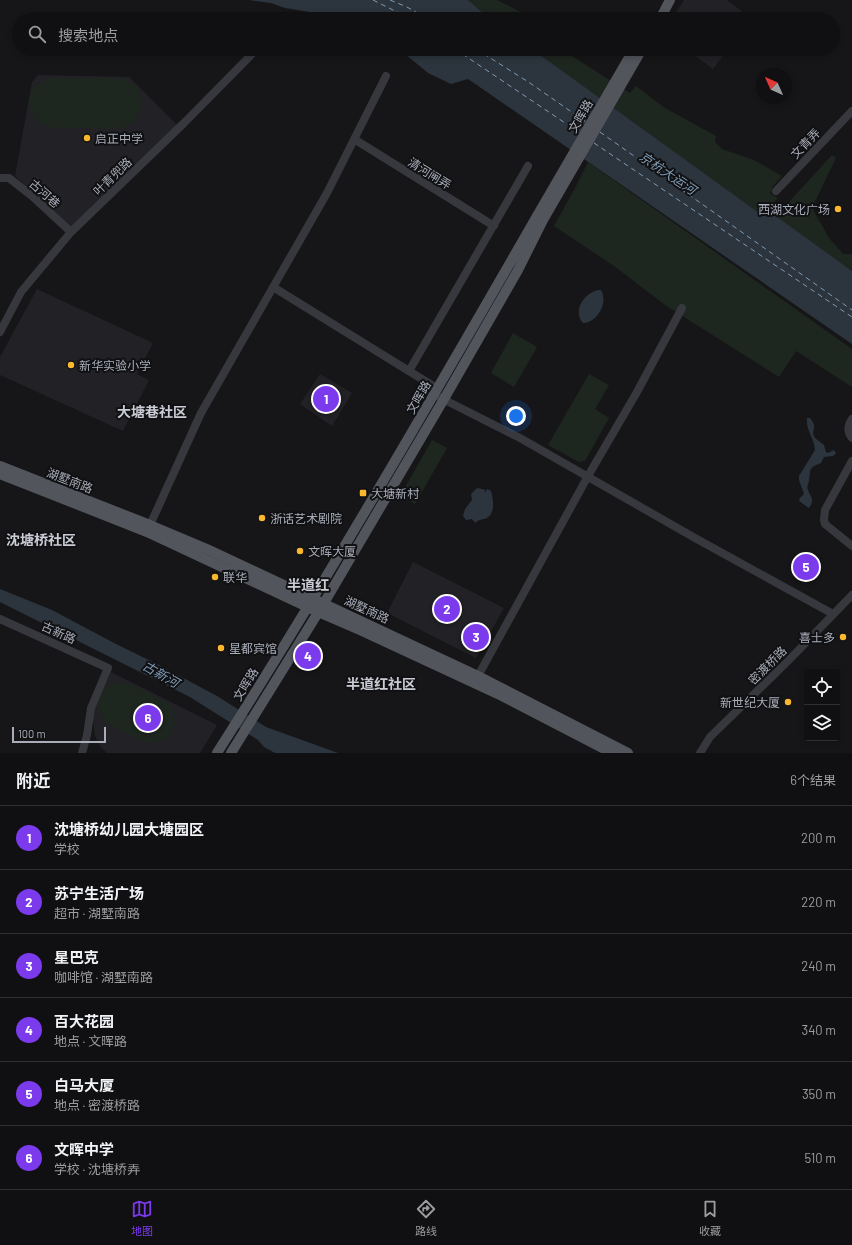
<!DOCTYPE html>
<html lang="zh">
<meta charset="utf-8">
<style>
:root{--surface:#101012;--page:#1e1e20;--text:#f1f3f6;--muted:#9c9d9f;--line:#303032;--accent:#7c3aed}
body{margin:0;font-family:Barlow,"Noto Sans SC",sans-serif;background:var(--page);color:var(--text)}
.controls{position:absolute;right:12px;bottom:12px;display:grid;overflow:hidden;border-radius:4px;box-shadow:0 2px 6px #0003}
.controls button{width:36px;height:36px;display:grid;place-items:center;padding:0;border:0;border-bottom:1px solid var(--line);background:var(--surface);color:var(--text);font:20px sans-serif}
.compass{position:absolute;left:756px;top:68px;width:36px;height:36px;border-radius:50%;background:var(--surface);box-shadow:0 2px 6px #0003;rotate:315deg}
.scale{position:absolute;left:12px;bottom:10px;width:94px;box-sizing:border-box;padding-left:4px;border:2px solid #a8adb9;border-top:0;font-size:11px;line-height:14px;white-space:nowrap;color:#a8adb9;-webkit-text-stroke:3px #111113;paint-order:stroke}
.you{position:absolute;left:516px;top:416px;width:14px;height:14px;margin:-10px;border:3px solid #fff;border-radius:50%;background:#1a73e8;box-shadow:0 0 0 6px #1a73e833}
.badge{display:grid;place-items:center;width:26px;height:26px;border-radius:50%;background:var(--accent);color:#fff;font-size:13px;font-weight:700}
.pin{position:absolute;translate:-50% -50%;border:2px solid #fff;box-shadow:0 1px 4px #0006}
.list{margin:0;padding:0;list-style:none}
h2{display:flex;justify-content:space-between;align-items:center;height:52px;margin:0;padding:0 16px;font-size:17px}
h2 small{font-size:13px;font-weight:400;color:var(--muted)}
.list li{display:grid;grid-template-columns:26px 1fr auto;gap:12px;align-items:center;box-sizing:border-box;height:64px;padding:0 16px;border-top:1px solid var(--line)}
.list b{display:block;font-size:15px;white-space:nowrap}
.list p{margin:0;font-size:13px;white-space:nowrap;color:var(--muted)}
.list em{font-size:13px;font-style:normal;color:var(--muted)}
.icon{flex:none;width:22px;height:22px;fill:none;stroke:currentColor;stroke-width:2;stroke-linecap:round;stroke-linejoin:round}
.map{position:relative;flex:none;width:852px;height:753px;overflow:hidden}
.search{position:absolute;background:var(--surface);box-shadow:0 2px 6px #0003;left:12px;right:12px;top:12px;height:44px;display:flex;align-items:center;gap:10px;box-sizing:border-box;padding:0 14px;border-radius:22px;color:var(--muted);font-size:15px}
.sheet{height:436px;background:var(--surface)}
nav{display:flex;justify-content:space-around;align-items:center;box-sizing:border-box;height:56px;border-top:1px solid var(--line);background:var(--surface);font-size:11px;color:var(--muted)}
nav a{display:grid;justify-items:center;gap:2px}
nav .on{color:var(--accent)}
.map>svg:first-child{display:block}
.built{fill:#222226}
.green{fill:#1e271f}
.water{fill:#2c353d}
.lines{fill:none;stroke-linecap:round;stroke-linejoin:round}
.ferry{stroke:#7e9ab5;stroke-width:1;stroke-dasharray:5 4;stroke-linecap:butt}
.minor{stroke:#37383e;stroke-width:8}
.major{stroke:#53555d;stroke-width:10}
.major-bridge{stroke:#53555d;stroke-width:10}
.poi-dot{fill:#f9b82e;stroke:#111113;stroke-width:1.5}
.labels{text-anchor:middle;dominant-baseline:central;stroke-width:4;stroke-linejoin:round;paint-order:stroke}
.street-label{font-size:12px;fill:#a8adb9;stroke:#111113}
.poi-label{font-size:12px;fill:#a8adb9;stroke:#111113;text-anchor:start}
.water-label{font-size:13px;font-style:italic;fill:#7e9ab5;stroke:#111113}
.quarter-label{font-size:14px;font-weight:bold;fill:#c9ccd5;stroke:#111113}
</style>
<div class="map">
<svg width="852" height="753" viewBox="0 0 852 753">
<rect width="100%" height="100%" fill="#161618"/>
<!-- built -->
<path class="built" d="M 684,0 L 727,0 L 751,18 L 751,19 L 672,19 Z
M 686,49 L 728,49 L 713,69 Z
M 38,75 L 129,77 L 178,126 L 72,228 L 15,176 L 32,82 Z
M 37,289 L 153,343 L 137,374 L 149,380 L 123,431 L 0,375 L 0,357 Z
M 320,374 L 352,393 L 332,426 L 300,404 Z
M 413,562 L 504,608 L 476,658 L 387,613 Z
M 111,672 L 217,725 L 200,753 L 107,753 L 100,746 L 95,736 L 92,711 Z"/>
<!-- green -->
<path class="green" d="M 468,0 L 497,0 L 535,19 L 490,19 Z
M 532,49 L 569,49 L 572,56 L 630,93 L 636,86 L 665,108 L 716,136 L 715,142 L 722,149 L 754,160 L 782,176 L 773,186 L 770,193 L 778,198 L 762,215 Z
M 51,78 L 118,78 C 129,80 137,85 141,96 C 145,109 136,124 123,127 C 115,129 106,128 98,128 C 84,128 70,128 55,128 C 23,125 20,85 51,78 Z
M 832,155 L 836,158 L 812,208 L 829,238 L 843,254 L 852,254 L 852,271 L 776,216 Z
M 588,162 L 852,349 L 852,387 L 796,351 L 779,377 L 665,305 L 614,266 L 554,226 L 574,190 Z
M 513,333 L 537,347 L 514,387 L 491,373 Z
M 589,374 L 609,385 L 595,409 L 609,418 L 585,461 L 579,462 L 548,445 Z
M 432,440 L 447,448 L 415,504 L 400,496 Z
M 120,682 C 130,683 165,700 171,708 C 181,725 167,745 148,742 C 141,741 135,737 128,734 C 113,726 90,717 100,695 C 104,687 111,683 120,682 Z"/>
<!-- water -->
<path class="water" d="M 249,0 L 468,0 L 490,19 L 337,19 L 328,15 L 285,8 L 271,3 Z
M 399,49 L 532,49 L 762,215 L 776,216 L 852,271 L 852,344 L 468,79 L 451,84 L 428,73 Z
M 598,290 L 601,290 C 607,301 601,314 592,320 C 590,322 586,323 583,323 C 572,311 584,293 598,290 Z
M 807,418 L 810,418 C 816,426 814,425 813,434 L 815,438 L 824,445 L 826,452 L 828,453 L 834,450 L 836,453 L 833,456 L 824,457 L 821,463 C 808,468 811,469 809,480 C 809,484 806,486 808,490 C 811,498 815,499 809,508 L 799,501 L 800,498 L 804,494 L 799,480 L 799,476 L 815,450 C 814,437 806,432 807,418 Z
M 478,488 L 485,490 L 485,493 L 487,489 L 491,491 C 493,499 496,512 487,518 C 482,520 479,519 475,523 L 472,519 L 466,520 L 463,516 L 465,509 L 472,500 L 471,494 L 476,489 Z
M 0,589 L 52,610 L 116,644 L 159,665 L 217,696 L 266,727 L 338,753 L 275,753 L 264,747 L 258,740 L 190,697 L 0,602 Z"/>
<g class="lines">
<!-- ferry -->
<path class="ferry" d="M 373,0 L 411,19
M 390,0 L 407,7 L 428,19
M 455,49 L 580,133
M 476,49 L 530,83 L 586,122
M 600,132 L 852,310
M 594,143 L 852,317"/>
<!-- minor -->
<path class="minor" d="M 354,139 L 494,226
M 0,178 L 9,178 L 32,196 L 71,232
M 776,191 L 852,111
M 273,287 L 438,389
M 0,332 L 21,292 L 71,232 L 184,123 L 257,49
M 409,371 L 528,166
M 435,395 L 520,438 L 695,538 L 833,614
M 852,419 C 848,425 847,432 852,438
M 150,525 L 201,413 L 327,193 L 386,76
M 852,546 L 825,524 L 824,520 L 825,510 L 852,461
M 0,619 L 108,668 L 91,708 L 87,735 L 82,753
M 478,676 L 588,476 L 637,392 L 682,308
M 700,753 L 710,737 L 788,661 L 852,595"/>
<!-- major -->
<path class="major" d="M 660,19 L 670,0
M 0,466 L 150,525 L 207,549 L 478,676 L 628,753
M 0,474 L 147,532 L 318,612 L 362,631 L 502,696 L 612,753
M 217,753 C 329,577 433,397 537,216
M 231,753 L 324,603 L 444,399 L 518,270 L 543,220 L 642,49"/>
<!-- major-bridge -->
<path class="major-bridge" d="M 537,216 L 634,49"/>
</g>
<!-- markers -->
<g class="poi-dot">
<circle cx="87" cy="138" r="4"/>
<circle cx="838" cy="209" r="4"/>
<circle cx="71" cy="365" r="4"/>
<rect x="359" y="489" width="8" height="8" rx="2"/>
<circle cx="262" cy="518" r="4"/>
<circle cx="300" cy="551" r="4"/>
<circle cx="215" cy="577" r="4"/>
<circle cx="843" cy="637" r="4"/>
<circle cx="221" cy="648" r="4"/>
<circle cx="788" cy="702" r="4"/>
</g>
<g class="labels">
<!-- street labels -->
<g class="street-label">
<text transform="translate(580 116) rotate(-60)">文晖路</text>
<text transform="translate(805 143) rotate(-46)">文青弄</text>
<text transform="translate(430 173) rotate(32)">清河闸弄</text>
<text transform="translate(112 176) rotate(-44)">叶青兜路</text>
<text transform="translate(45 193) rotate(41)">古河巷</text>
<text transform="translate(418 397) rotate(-60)">文晖路</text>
<text transform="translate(70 480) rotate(21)">湖墅南路</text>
<text transform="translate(367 609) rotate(25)">湖墅南路</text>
<text transform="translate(59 632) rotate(24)">古新路</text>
<text transform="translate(767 665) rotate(-45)">密渡桥路</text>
<text transform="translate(245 684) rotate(-59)">文晖路</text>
</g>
<!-- poi labels -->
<g class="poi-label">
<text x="95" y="138">启正中学</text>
<text x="830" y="209" text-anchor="end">西湖文化广场</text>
<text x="79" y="365">新华实验小学</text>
<text x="371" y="493">大塘新村</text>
<text x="270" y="518">浙话艺术剧院</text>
<text x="308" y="551">文晖大厦</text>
<text x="223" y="577">联华</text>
<text x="835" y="637" text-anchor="end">喜士多</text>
<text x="229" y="648">星都宾馆</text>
<text x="780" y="702" text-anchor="end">新世纪大厦</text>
</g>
<!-- water labels -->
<g class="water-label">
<text transform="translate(668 173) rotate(34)">京杭大运河</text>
<text transform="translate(161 674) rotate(30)">古新河</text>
</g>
<!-- quarter labels -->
<g class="quarter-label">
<text x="152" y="411">大塘巷社区</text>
<text x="41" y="539">沈塘桥社区</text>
<text x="308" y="584">半道红</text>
<text x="381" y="683">半道红社区</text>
</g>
</g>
</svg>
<div class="controls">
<button><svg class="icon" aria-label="locate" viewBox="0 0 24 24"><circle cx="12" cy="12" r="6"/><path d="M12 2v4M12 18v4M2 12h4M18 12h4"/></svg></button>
<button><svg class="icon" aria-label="layers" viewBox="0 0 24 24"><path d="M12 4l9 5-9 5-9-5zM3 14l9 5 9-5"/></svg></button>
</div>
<svg class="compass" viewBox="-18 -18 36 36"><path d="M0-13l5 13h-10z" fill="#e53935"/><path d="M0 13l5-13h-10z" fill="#9c9d9f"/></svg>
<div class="scale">100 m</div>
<div class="you"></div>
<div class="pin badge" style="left:326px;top:399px">1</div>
<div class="pin badge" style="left:447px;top:609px">2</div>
<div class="pin badge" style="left:476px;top:637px">3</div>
<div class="pin badge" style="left:308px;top:656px">4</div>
<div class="pin badge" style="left:806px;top:567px">5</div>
<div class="pin badge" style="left:148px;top:718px">6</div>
<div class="search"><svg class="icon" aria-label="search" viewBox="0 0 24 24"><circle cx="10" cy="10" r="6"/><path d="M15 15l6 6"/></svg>搜索地点</div>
</div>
<section class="sheet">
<h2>附近<small>6个结果</small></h2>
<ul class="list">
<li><span class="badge">1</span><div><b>沈塘桥幼儿园大塘园区</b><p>学校</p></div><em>200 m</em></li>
<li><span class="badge">2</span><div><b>苏宁生活广场</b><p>超市 · 湖墅南路</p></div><em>220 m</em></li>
<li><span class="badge">3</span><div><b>星巴克</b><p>咖啡馆 · 湖墅南路</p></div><em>240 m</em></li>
<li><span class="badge">4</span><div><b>百大花园</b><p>地点 · 文晖路</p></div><em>340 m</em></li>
<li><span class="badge">5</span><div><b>白马大厦</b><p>地点 · 密渡桥路</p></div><em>350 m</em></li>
<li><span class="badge">6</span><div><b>文晖中学</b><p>学校 · 沈塘桥弄</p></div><em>510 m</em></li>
</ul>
</section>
<nav>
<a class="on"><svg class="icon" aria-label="map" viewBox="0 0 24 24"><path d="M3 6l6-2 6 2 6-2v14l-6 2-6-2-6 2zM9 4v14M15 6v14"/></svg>地图</a>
<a><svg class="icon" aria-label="directions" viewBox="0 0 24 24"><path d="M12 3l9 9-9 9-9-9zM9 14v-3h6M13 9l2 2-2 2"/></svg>路线</a>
<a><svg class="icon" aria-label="saved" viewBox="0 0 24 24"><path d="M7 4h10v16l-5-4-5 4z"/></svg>收藏</a>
</nav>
